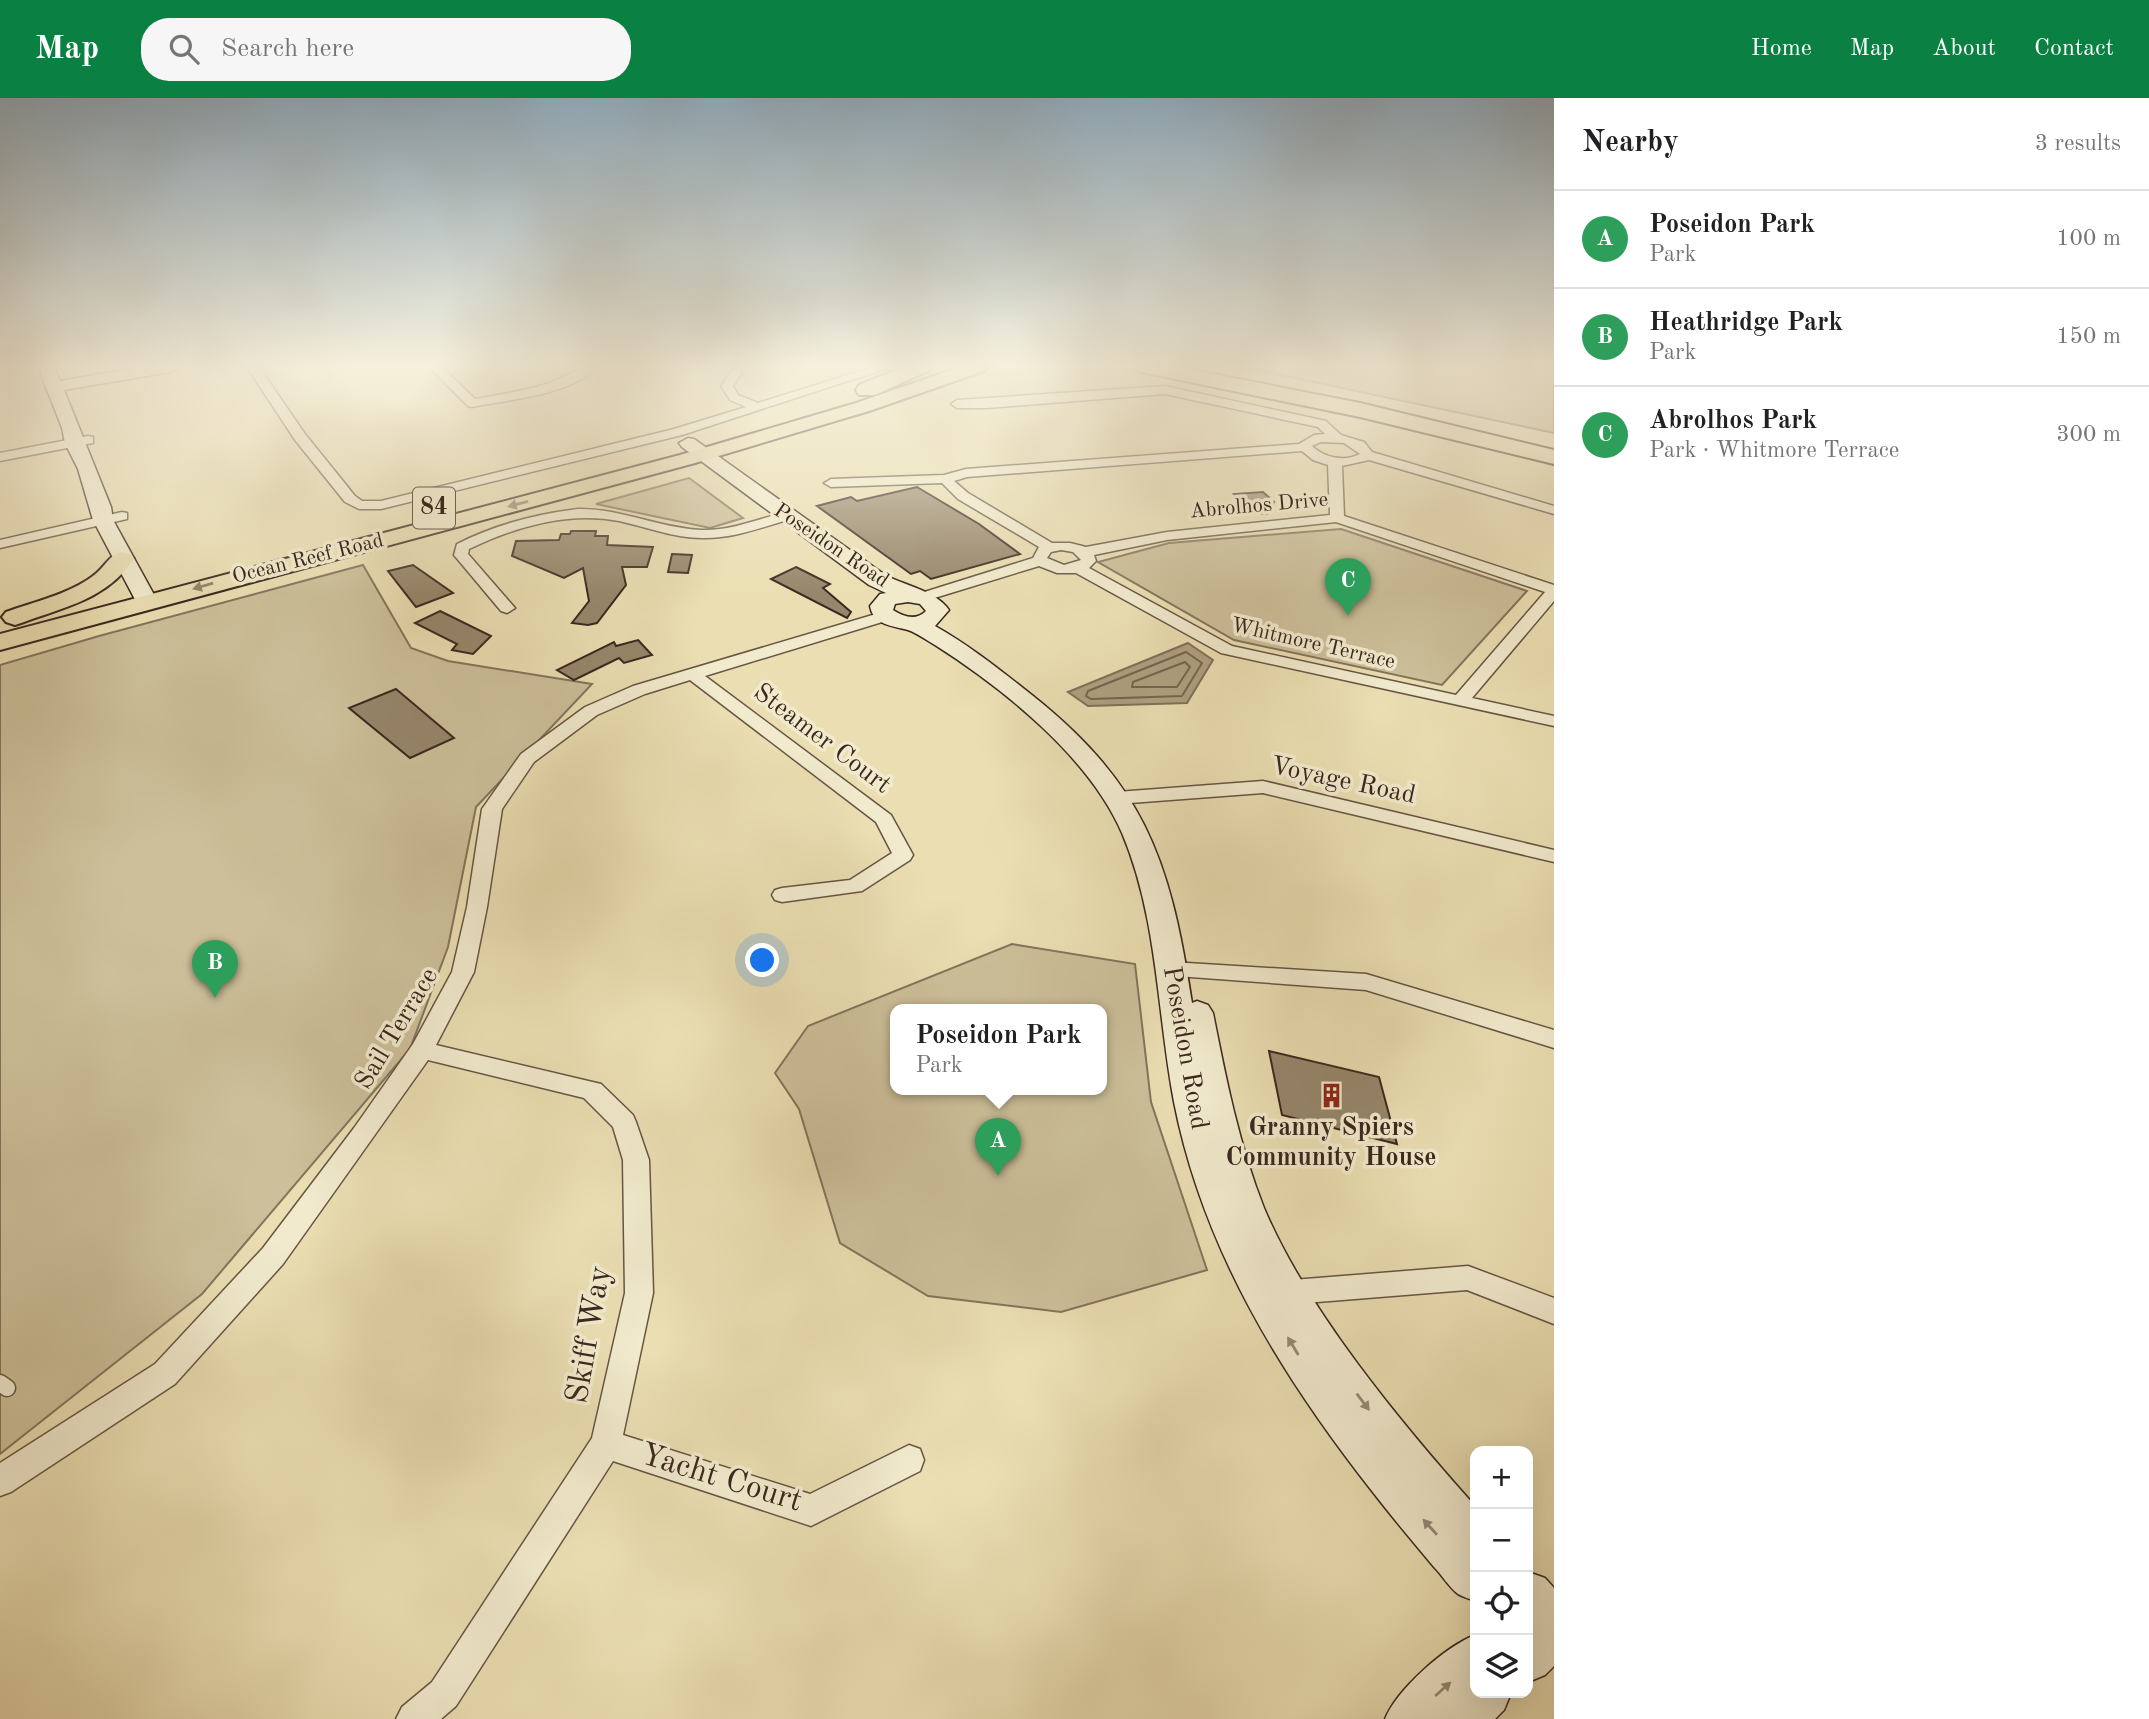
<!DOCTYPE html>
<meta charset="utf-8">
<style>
:root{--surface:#fff;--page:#f6f6f6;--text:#202124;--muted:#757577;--line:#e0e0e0;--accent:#0b8043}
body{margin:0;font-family:"Old Standard TT",serif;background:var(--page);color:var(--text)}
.controls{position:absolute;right:21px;bottom:21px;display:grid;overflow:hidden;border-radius:14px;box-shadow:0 7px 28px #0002}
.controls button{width:63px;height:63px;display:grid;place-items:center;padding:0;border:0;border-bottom:2px solid var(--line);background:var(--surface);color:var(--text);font:35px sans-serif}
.you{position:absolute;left:763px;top:863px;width:24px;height:24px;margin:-18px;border:5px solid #fff;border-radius:50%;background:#1a73e8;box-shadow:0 0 0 10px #1a73e833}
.badge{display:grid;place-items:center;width:46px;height:46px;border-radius:50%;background:var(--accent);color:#fff;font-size:23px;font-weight:700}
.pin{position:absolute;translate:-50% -58px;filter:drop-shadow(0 2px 4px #0008)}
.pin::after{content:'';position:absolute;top:37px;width:24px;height:21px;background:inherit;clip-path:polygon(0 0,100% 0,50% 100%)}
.popup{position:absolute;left:890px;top:906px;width:217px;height:91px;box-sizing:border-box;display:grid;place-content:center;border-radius:14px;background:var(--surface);filter:drop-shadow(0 2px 5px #0005);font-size:23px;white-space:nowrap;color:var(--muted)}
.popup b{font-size:26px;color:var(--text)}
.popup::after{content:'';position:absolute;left:50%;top:100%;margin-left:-14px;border:14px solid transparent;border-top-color:var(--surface)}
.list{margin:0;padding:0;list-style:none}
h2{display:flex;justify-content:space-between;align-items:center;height:91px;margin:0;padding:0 28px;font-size:30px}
h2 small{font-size:23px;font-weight:400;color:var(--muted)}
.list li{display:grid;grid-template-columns:46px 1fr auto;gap:21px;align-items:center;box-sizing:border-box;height:98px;padding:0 28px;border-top:2px solid var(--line)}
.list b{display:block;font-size:26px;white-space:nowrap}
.list p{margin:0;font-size:23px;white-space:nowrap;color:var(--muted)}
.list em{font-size:23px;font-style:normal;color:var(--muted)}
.icon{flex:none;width:38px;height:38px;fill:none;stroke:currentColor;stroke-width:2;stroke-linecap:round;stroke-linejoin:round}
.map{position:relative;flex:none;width:1554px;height:1621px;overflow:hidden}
header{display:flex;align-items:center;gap:42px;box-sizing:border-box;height:98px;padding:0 35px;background:var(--accent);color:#fff}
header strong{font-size:33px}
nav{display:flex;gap:38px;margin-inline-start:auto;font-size:24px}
.search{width:490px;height:63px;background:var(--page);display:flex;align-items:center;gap:18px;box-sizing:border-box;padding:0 24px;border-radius:28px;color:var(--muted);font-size:26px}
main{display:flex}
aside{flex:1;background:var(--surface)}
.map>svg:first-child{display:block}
.green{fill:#ccbf99;stroke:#84735c;stroke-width:2;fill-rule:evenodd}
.water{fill:#aea080;stroke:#807059;stroke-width:2}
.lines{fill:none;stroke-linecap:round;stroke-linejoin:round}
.shore{stroke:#746450;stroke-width:2}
.building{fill:#96866b;stroke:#3b271f;stroke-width:2}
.lane-casing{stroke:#675544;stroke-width:19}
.street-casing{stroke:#675544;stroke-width:3}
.secondary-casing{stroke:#3b271f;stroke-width:3}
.primary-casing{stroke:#3b271f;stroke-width:4}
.highway-casing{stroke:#3b271f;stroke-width:4}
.lane{stroke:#f1eacd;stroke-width:16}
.street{fill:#f1eacd;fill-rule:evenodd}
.secondary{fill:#f1eacd;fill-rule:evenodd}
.primary{fill:#eadeb2;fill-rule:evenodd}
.highway{fill:#eadeb2;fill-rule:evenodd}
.oneway{fill:#928268}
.oneway2{fill:#968876}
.labels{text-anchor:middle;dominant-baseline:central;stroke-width:7;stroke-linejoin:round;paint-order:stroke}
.far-street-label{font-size:21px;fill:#3b271f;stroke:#f1eacd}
.shield{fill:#f1eacd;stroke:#726253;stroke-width:2}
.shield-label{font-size:24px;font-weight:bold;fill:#3b271f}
.street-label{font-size:26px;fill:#3b271f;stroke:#f1eacd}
.poi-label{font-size:26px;font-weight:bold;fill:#3b271f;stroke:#f1eacd}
.near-street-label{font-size:32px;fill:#3b271f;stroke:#f1eacd}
</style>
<header>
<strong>Map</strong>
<div class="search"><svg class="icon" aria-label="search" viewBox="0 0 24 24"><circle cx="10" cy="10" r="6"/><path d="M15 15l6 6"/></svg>Search here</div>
<nav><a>Home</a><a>Map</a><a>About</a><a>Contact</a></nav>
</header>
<main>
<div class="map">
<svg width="1554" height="1621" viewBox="0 0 1554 1621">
<rect width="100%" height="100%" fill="#eadeb2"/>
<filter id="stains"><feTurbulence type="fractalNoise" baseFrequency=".00286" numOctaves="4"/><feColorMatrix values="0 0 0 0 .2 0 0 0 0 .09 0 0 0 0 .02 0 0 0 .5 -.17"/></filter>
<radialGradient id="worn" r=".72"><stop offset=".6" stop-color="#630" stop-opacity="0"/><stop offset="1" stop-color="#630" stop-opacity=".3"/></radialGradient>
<!-- green -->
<path class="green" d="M 1243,269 L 1554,269 L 1554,335 Z
M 689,380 L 743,420 L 710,430 L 596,406 Z
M 1341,431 L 1527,493 L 1442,587 L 1234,542 L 1098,464 L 1169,445 Z
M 363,467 L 411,550 L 448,563 L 592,586 L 476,709 L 448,849 L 410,951 L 202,1196 L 0,1356 L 0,567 L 99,538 Z
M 1012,846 L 1135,866 L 1151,1004 L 1207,1172 L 1061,1214 L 928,1198 L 840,1145 L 799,1011 L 775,975 L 808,928 ZM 895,912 L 1101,912 L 1101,992 L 895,992 Z"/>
<!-- water -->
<path class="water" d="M 1188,545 L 1213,562 L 1187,605 L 1088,608 L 1068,594 Z"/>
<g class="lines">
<!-- shore -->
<path class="shore" d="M 1186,554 L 1202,565 L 1182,598 L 1091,601 L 1086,598 L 1088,593 Z
M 1185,564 L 1190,569 L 1177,589 L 1132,589 L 1133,584 Z"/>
</g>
<!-- building -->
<path class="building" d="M 917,389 L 979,426 L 1020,456 L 931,481 L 920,473 L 911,476 L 817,408 L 851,399 L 857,403 Z
M 1263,394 L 1274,404 L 1267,416 L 1254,415 L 1234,396 Z
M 571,433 L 596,433 L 595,438 L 608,438 L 607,447 L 653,449 L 647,469 L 622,469 L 626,487 L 597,525 L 588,527 L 572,525 L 589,503 L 583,470 L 564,480 L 512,458 L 516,443 L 559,442 L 561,436 L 570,436 Z
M 672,456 L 692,457 L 688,475 L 668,474 Z
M 413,467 L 453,495 L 416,509 L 388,473 Z
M 796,469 L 830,486 L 823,490 L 851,514 L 847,520 L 771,481 Z
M 440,513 L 491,538 L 473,556 L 452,552 L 457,546 L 415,525 Z
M 638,542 L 652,557 L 624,565 L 619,560 L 574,582 L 557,572 L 614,544 L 616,548 Z
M 396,591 L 454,640 L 410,660 L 349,610 Z
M 1269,953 L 1379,979 L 1397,1046 L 1282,1017 Z"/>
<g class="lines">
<defs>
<path id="lane" d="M 0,1285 L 7,1290"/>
<path id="street" d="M 247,269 L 259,269 L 305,336 L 355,398 L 362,403 L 381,403 L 674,331 L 746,309 L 730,302 L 721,288 L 733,271 L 743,273 L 733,288 L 738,297 L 758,305 L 873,269 L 891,269 L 682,337 L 381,411 L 359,411 L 345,404 L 295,342 Z
M 429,269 L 442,269 L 475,301 C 498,297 523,293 546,286 C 564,280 579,269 598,269 C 567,298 512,301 472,309 L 468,308 Z
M 1165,288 L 1326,323 L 1341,337 L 1364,344 L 1372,354 L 1554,408 L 1554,416 L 1369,362 L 1342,368 L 1344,418 L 1554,487 L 1554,503 L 1472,600 L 1554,618 L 1554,628 L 1221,555 L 1076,475 L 1057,475 L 1039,468 L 928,502 L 918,502 L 915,499 L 918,496 L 1033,460 L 1039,449 L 958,401 L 942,385 L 831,389 L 824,385 L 831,381 L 944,377 L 966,371 L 1299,346 L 1314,337 L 1325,336 L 1318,329 L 1165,296 L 987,310 L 957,310 L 951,306 L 957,302 ZM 1321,344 L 1344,345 L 1360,356 C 1344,364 1325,360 1312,348 ZM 1302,353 L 1313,362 L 1328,367 L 1330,417 L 1167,434 L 1086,449 L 1070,445 L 1052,445 L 968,395 L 954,383 L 967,379 ZM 1336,424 L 1545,494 L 1456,597 L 1232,548 L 1089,470 L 1096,463 L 1094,457 L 1167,442 ZM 1061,452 L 1073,454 L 1081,462 L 1064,467 L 1047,460 L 1051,454 Z
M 88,338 L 93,339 L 93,345 L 0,363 L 0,355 Z
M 578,411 C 620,410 659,430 701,432 C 730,433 758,421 786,414 L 793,418 L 791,421 C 762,429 733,441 702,440 C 674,440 647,429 619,423 C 569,413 514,429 469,451 L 468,456 L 515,510 L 507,515 L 501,513 L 454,457 L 457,446 C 494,427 536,416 578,411 Z
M 122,414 L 127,415 L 127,421 L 0,450 L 0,442 Z
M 886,513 L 892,515 L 894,518 L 892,521 L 705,578 L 891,717 L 913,757 L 910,762 L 862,793 L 782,804 L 775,802 L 772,797 L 775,792 L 782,790 L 850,782 L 892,755 L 876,724 L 690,582 L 645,596 L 597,617 L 534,664 L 502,711 L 487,809 L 474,874 L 436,947 L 601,986 L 633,1017 L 636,1024 L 649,1062 L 653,1195 L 623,1337 L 810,1396 L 909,1347 L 920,1351 L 924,1362 L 920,1373 L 811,1428 L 613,1363 L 456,1608 L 441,1621 L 396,1621 L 402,1609 L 432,1584 L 592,1340 L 625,1195 L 623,1062 L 613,1029 L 584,1000 L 428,962 L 283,1166 L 175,1286 L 11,1394 L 0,1398 L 0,1365 L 155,1266 L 263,1150 L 354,1030 L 413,946 L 452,874 L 467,809 L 482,711 L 521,656 L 585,609 L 633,588 Z
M 1263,683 L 1554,752 L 1554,764 L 1263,695 L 1117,706 L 1107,700 L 1117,694 Z
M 1171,864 L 1366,876 L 1554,932 L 1554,950 L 1366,892 L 1163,877 L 1160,872 L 1163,867 Z
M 1468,1168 L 1554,1200 L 1554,1226 L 1467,1192 L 1280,1207 L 1270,1204 L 1266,1195 L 1270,1186 L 1280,1183 Z"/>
<path id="secondary" d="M 38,269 L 54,269 L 60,283 L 141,269 L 178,269 L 170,274 L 64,292 L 111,409 L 113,422 L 158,504 L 155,509 L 139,509 L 93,422 L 78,371 L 65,345 L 62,330 Z
M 688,340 L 694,341 L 885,477 C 906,488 936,493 949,512 L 935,528 C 967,546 995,568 1023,590 C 1143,683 1170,758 1192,905 L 1197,903 L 1208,907 L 1213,915 C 1226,981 1239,1047 1264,1110 C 1307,1212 1401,1325 1475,1408 L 1475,1503 C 1470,1501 1463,1499 1458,1496 C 1449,1489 1442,1477 1434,1469 C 1413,1444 1392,1419 1372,1393 C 1281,1277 1203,1151 1174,1004 C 1157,915 1158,820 1122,735 C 1089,659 1004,591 935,547 C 926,542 917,535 908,532 C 893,528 873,527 870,508 L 880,496 L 886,495 L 869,487 L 682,349 L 679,345 ZM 908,504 L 920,506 L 926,513 C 916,523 904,519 893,512 L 895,506 Z
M 1528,1474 L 1545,1480 L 1554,1490 L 1554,1568 L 1545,1577 L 1528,1584 Z
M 1475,1537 L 1475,1595 L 1511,1595 L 1504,1612 L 1495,1621 L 1385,1621 C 1397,1591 1445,1549 1475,1537 Z"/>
<path id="primary" d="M 960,269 L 987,269 L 984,273 L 869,313 L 695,365 L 0,552 L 0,536 L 680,357 L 856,305 Z
M 122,454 L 130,456 L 134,461 C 106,501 68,508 24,524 L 15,527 L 6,524 L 2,519 L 6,514 C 34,504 69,496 93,478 C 105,470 108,457 122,454 Z"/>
<path id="highway" d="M 903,269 L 932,269 L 928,273 L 875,297 L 859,297 L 856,292 L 859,287 Z
M 1135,269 L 1178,269 L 1360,305 L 1554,352 L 1554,366 L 1360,319 L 1146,275 L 1139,273 Z"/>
</defs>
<!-- lane casing -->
<use href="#lane" class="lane-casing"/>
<!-- street casing -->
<use href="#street" class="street-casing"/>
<!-- secondary casing -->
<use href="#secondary" class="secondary-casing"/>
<!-- primary casing -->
<use href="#primary" class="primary-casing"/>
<!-- highway casing -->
<use href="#highway" class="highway-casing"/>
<!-- lane -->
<use href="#lane" class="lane"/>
<!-- street -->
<use href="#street" class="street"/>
<!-- secondary -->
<use href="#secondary" class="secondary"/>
<!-- primary -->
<use href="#primary" class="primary"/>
<!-- highway -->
<use href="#highway" class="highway"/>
</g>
<!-- one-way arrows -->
<defs><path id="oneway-solid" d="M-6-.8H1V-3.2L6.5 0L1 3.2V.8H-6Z" transform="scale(1.75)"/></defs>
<g class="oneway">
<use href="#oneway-solid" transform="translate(518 406) rotate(165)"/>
<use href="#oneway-solid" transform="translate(203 488) rotate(164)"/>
</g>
<g class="oneway2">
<use href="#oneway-solid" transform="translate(1293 1248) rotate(-121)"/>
<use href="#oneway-solid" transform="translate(1363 1304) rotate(53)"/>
<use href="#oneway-solid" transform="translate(1430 1429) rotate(-132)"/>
<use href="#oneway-solid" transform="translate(1443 1591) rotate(-42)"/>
</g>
<!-- sky -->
<linearGradient id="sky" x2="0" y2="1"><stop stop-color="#91acbe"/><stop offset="0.54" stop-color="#f6f0dc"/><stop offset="1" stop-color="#f6f0dc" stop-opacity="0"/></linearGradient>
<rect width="1554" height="496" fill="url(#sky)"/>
<!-- icons -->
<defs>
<symbol id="building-bare" viewBox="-9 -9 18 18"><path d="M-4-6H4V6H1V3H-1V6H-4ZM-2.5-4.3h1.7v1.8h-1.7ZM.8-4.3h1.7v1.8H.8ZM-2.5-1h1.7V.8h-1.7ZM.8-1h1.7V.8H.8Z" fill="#8f2418" stroke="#f1eacd" stroke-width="2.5" paint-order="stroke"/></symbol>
</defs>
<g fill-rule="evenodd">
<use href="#building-bare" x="1314" y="980" width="35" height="35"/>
</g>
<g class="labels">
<!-- far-street labels -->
<g class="far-street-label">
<text transform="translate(1259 408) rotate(-5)">Abrolhos Drive</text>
<text transform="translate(831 448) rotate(34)">Poseidon Road</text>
<text transform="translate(308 461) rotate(-14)">Ocean Reef Road</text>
<text transform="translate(1313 546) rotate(13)">Whitmore Terrace</text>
</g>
<!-- shield labels -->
<rect class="shield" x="413" y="389.5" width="42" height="41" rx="5"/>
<g class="shield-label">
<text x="434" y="410">84</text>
</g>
<!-- street labels -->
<g class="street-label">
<text transform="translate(822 641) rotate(37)">Steamer Court</text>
<text transform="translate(1343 683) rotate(12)">Voyage Road</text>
<text transform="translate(397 931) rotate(-59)">Sail Terrace</text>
<text transform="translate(1185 950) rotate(80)">Poseidon Road</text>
</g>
<!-- poi labels -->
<g class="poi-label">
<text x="1331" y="1030">Granny Spiers<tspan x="1331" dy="30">Community House</tspan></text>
</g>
<!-- near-street labels -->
<g class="near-street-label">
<text transform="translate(590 1237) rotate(-80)">Skiff Way</text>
<text transform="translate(721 1381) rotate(17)">Yacht Court</text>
</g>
</g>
<rect width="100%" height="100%" filter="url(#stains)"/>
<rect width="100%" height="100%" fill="url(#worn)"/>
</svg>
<div class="controls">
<button>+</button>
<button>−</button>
<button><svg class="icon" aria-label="locate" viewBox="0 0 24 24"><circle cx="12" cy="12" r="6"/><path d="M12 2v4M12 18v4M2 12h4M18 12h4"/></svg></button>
<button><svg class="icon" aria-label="layers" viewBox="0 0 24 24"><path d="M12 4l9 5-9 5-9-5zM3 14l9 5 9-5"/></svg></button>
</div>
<div class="you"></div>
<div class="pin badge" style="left:998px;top:1078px;background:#2e9e5b">A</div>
<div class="popup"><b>Poseidon Park</b>Park</div>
<div class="pin badge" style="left:215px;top:900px;background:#2e9e5b">B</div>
<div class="pin badge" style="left:1348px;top:518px;background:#2e9e5b">C</div>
</div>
<aside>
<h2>Nearby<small>3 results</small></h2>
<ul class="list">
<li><span class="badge" style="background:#2e9e5b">A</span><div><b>Poseidon Park</b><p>Park</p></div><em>100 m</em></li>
<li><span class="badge" style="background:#2e9e5b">B</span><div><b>Heathridge Park</b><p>Park</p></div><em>150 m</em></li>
<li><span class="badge" style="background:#2e9e5b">C</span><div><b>Abrolhos Park</b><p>Park · Whitmore Terrace</p></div><em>300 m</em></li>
</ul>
</aside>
</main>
